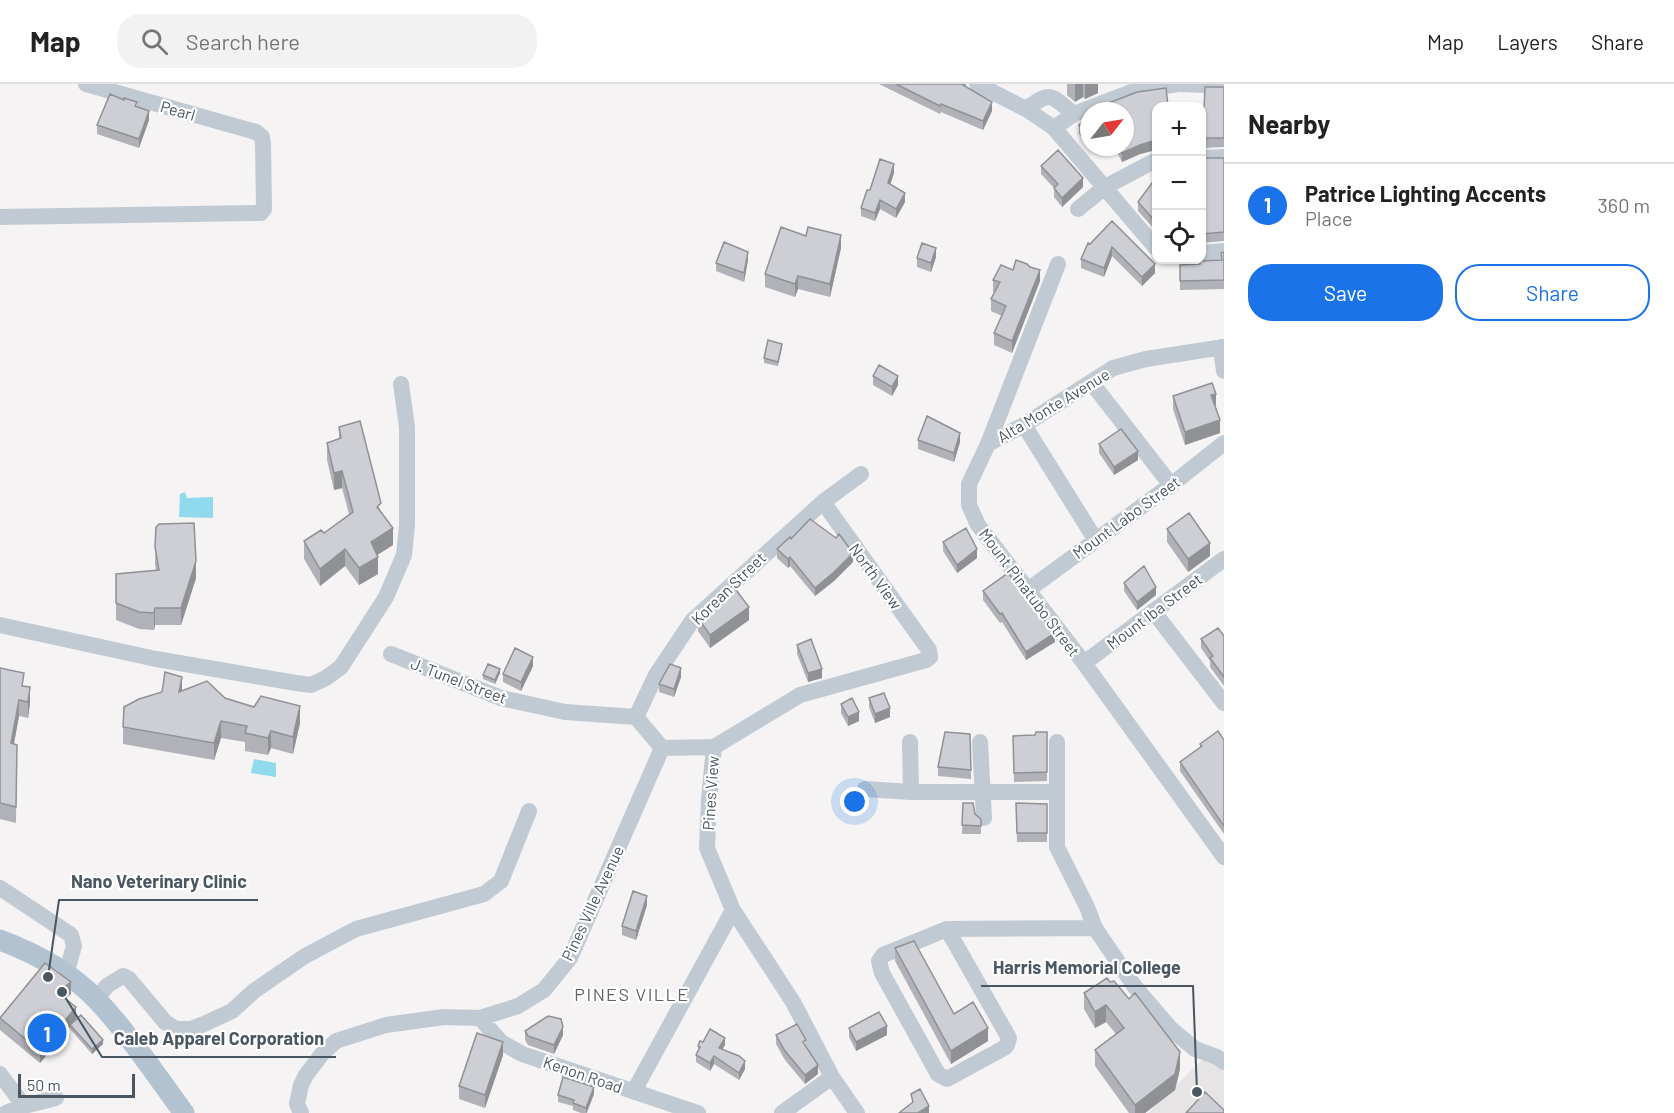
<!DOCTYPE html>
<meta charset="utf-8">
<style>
:root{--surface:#fff;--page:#f2f2f2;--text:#222;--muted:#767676;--line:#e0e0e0;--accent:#1a73e8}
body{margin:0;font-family:Barlow,sans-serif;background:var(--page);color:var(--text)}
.controls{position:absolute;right:18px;top:18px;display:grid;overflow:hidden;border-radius:12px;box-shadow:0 2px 4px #0004}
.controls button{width:54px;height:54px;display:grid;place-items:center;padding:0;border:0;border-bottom:2px solid var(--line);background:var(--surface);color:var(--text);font:30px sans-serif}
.compass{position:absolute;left:1080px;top:18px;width:54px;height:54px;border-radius:50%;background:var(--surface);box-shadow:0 2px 4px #0004;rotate:59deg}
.scale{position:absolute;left:18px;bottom:15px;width:117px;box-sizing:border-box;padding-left:6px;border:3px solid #4a5661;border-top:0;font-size:16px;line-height:21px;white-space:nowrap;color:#4a5661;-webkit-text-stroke:4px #fff;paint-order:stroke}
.you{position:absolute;left:855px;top:718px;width:21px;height:21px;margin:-15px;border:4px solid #fff;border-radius:50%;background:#1a73e8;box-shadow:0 0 0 9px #1a73e833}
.badge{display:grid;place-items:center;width:39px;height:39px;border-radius:50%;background:var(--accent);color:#fff;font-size:20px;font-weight:700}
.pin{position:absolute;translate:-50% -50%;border:3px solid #fff;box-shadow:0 2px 6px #0006}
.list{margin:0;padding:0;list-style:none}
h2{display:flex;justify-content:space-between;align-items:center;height:78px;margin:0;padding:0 24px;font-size:26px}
h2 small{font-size:20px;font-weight:400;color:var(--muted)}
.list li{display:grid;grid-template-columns:39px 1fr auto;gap:18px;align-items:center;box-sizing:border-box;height:84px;padding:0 24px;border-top:2px solid var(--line)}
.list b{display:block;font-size:22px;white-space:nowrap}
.list p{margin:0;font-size:20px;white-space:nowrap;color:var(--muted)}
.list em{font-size:20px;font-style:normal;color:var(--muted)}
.actions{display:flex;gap:12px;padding:18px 24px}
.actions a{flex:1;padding:14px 0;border:2px solid var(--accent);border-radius:24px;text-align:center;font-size:21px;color:var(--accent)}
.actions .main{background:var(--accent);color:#fff}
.icon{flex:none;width:33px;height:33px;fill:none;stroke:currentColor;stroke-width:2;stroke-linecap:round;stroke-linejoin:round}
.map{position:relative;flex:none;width:1224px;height:1029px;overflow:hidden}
header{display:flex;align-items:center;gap:36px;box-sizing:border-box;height:84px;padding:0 30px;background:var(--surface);border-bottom:2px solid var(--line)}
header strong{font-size:28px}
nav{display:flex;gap:33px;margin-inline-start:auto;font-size:21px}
.search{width:420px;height:54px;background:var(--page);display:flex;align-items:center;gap:15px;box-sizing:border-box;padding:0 21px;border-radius:24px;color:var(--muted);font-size:22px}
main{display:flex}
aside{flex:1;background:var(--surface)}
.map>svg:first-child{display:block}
.education{fill:#e6e4e5}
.water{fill:#90daee}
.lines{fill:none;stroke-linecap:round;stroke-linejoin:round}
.minor{stroke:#c1cad2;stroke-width:16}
.major{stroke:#b3c2d1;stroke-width:21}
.wall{fill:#b0b2b7}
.shaded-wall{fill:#909195}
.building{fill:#cdcfd5;stroke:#909195;stroke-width:1.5}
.labels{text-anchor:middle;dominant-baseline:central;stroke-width:4.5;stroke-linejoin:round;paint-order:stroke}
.street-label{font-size:16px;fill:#4a5661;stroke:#fff}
.neighbourhood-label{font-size:18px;letter-spacing:1.5px;fill:#5f6368;stroke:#fff}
.leader{fill:none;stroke:#4a5661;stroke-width:2}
.callout-dot{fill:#4a5661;stroke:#fff;stroke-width:2}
.callout-label{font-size:18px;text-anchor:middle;font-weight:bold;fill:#4a5661;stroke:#fff;stroke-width:4.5;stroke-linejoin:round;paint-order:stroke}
</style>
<header>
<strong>Map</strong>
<div class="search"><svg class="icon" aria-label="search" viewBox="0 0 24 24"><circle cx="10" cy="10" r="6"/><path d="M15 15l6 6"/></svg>Search here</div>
<nav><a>Map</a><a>Layers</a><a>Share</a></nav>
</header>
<main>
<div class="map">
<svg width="1224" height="1029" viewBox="0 0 1224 1029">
<rect width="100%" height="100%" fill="#f5f3f3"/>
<!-- education -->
<path class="education" d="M 1202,976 L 1217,981 L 1224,987 L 1224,1029 L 1148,1029 Z"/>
<!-- water -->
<path class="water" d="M 185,408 L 187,414 L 213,413 L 213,434 L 179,433 L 180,410 Z
M 254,675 L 276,679 L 276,693 L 251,689 Z"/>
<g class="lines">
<!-- minor -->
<path class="minor" d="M 977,0 L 1026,25 L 1054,44 L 1156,164
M 1181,0 L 1224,2
M 1026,25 C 1052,6 1050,11 1074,30
M 1054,44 L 1074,30 L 1134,7 L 1178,0
M 1202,74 L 1224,73
M 1078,125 L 1105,103 L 1156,76
M 0,133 L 255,129 L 261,129 L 264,125 L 263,60 L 262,53 L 256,48 L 86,0
M 1202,169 L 1224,167
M 1058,180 L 988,360 L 969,400 L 969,421 L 978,441 L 1084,579 L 1224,773
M 1221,263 L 1224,287
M 1091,298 L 1171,401
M 1024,341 L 1095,455
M 988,360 L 1024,341 L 1113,284 L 1146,275 L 1224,263
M 823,418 L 929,566 L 930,573 L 926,576 L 800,611 L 714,663 L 709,715 L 707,764 L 733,826 L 793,918 L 832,993 L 857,1029
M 1028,506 L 1171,401 L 1224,359
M 1153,527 L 1224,619
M 0,541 L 156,575 L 296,599 L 311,601 L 326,594 L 341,583 L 386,513 L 404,471 L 407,441 L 407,343 L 401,300
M 391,570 L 501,614 L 565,628 L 636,633
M 1084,579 L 1224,475
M 636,633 L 656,591 L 692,537 L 823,418 L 861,390
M 636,633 L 662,664
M 910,658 L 911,708
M 980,658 L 984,734
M 1057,658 L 1057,763 L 1087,823 L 1095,844 L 1135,903 L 1171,945 L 1195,965 L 1217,973 L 1224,978
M 662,664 L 714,663
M 865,705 L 911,708 L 1057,708
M 0,804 L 71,851 L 74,862 L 66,890
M 947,845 L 1009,954 L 1007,961 L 1004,964 L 947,995 L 938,990 L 882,889 L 879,877 L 883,871 L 947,845 L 1095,844
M 96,915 L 108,901 L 123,892 L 129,895 L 165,938 L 176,945 L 191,945 L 204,940 L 232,927 L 254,907 L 305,872 L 356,845 L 484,810 L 501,797 L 529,727
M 480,934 L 501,958 L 522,970 L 698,1029
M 0,990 L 24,1022
M 634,1007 L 733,826
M 6,1029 L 24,1022 L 56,1014
M 301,1029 L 297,1020 L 301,1001 L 306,991 L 322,970 L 336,957 L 386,941 L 444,933 L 480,934 L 518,922 L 544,906 L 570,874 L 662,664
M 782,1029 L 832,993"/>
<!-- major -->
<path class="major" d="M 0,856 C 35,869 71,889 97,916 C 129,950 156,991 184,1029"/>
</g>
<!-- wall -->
<path class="wall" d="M 879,0 L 966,0 L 966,3 L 992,27 L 983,46 L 941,28 L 940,30 Z
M 1067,0 L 1098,0 L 1098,9 L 1085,15 L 1083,13 L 1075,18 L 1067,11 Z
M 1224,3 L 1224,63 L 1202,64 L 1202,26 L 1204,26 Z
M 1156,22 L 1156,66 L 1140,70 L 1122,78 L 1114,63 L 1125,63 Z
M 137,23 L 149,36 L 139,64 L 97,50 L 97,41 Z
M 1089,32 L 1089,63 L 1079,50 L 1079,41 Z
M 1202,74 L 1224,74 L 1224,157 L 1202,159 Z
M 1041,82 L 1083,103 L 1062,123 L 1054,113 L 1054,104 L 1041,90 Z
M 894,89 L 890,100 L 905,118 L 896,134 L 880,125 L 875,137 L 861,132 L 861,124 L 870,106 Z
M 1156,101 L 1156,147 L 1138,127 L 1138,118 Z
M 1112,137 L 1155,189 L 1142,202 L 1112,172 L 1104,193 L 1081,184 L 1081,175 L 1090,160 Z
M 841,164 L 830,213 L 798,205 L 795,213 L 765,203 L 765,190 Z
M 1224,168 L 1224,205 L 1180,206 L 1180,181 L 1200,180 L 1221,176 Z
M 936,173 L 931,188 L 917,183 L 917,174 Z
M 748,176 L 744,198 L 716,187 L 716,179 Z
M 993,196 L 1040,197 L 1012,269 L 994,261 L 994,249 L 1002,232 L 991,227 L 991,215 L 995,208 L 993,208 Z
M 782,264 L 778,282 L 764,279 L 764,274 Z
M 873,292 L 898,301 L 892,312 L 873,301 Z
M 1173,312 L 1216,323 L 1220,349 L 1185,361 L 1173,325 Z
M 339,343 L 381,427 L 393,461 L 377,471 L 378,490 L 359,501 L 345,482 L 320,502 L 304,475 L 304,457 L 324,449 L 349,430 L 342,404 L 334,406 L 327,376 L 327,359 L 339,355 Z
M 918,356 L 960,358 L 954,378 L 918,365 Z
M 1099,360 L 1138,376 L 1114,391 L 1099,369 Z
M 156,443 L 196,494 L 181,541 L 155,541 L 154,546 L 139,545 L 116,536 L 116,490 L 156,486 L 155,480 Z
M 1167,445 L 1210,472 L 1188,488 L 1167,458 Z
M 836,454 L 853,478 L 834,497 L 815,512 L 790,482 L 788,484 L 777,474 L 777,465 L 791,455 Z
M 943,458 L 977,474 L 957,489 L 943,467 Z
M 1124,499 L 1156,511 L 1137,526 L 1124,507 Z
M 983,507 L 1055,558 L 1026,576 L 1002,538 L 1000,539 L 983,516 Z
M 698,534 L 749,536 L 710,564 L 698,547 Z
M 1224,552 L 1224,602 L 1210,583 L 1210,577 L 1201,564 L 1201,555 Z
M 797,561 L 822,594 L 808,598 L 797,570 Z
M 533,582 L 521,607 L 503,598 L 503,590 Z
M 0,584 L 24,602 L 30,619 L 28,634 L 19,632 L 14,660 L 17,661 L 16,739 L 0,735 Z
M 500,589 L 495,600 L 483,595 L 483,591 Z
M 681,593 L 674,613 L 659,608 L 659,600 Z
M 182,606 L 225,614 L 300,639 L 293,670 L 271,664 L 268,671 L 245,667 L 245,658 L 221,654 L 214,676 L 123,660 L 123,643 Z
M 869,614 L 890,633 L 875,639 L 869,623 Z
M 841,620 L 859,637 L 848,642 L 841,629 Z
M 1047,648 L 1047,697 L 1014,698 L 1013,652 L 1035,651 Z
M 1224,656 L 1224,750 L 1180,687 L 1180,678 L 1200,664 L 1200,660 Z
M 938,683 L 971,686 L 971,695 L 938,692 Z
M 963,719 L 981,735 L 981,750 L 962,750 Z
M 1016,719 L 1047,720 L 1047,758 L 1017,758 Z
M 647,821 L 636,856 L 622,851 L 622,842 Z
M 895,864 L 954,930 L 988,957 L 951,980 L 895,877 Z
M 1107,894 L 1180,985 L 1175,1006 L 1145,1029 L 1129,1029 L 1095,982 L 1095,966 L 1116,950 L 1106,938 L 1095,944 L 1084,925 L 1084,909 Z
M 71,910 L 65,915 L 76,936 L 103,960 L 92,970 L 70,945 L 70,942 L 40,979 L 0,946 L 0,934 Z
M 849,944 L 887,951 L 856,967 L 849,953 Z
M 525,947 L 563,951 L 554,970 L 528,961 L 525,956 Z
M 776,951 L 806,961 L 818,990 L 805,1000 L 785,976 L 776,960 Z
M 703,958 L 725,961 L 722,965 L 745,985 L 739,996 L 714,980 L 710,987 L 696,978 L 696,971 L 698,966 L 698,962 Z
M 503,971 L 485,1024 L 459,1015 L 459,1002 Z
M 594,1010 L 587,1029 L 581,1029 L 573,1026 L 573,1022 L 558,1018 L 558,1011 Z"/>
<!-- shaded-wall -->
<path class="shaded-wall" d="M 1075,0 L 1083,0 L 1083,13 L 1075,18 Z
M 1085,0 L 1098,0 L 1098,9 L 1085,15 Z
M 992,18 L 992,27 L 983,46 L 983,37 Z
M 149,27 L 149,36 L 139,64 L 139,55 Z
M 1156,56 L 1156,66 L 1140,70 L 1122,78 L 1122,69 L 1140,61 Z
M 894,80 L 894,89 L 888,107 L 888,99 Z
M 1083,94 L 1083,103 L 1062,123 L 1062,114 Z
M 905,109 L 905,118 L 896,134 L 896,125 Z
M 880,116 L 880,125 L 875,137 L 875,129 Z
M 841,151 L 841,164 L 830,213 L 830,200 Z
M 1112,163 L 1112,172 L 1104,193 L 1104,184 Z
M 936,164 L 936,173 L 931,188 L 931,179 Z
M 748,168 L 748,176 L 744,198 L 744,189 Z
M 1155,180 L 1155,189 L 1142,202 L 1142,193 Z
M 1040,186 L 1040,197 L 1012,269 L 1012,257 Z
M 798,192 L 798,205 L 795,213 L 795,200 Z
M 898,292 L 898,301 L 892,312 L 892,303 Z
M 1216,310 L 1216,323 L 1211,311 Z
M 1220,336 L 1220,349 L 1185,361 L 1185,348 Z
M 960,349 L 960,358 L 954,378 L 954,369 Z
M 1138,367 L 1138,376 L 1114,391 L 1114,383 Z
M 342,387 L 342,404 L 334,406 L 334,389 Z
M 393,444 L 393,461 L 371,475 L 371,458 Z
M 1210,459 L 1210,472 L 1188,488 L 1188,475 Z
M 345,465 L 345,482 L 320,502 L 320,485 Z
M 977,465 L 977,474 L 957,489 L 957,481 Z
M 853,469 L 853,478 L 834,497 L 815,512 L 815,504 Z
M 378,473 L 378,490 L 359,501 L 359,484 Z
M 790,473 L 790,482 L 788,484 L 788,475 Z
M 196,477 L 196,494 L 181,541 L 181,524 Z
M 1156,503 L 1156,511 L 1137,526 L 1137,518 Z
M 749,523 L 749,536 L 710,564 L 710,551 Z
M 155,524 L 155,541 L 154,546 L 154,529 Z
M 1055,549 L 1055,558 L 1026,576 L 1026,568 Z
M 533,573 L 533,582 L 521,607 L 521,598 Z
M 681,584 L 681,593 L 674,613 L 674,605 Z
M 500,585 L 500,589 L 495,600 L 495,596 Z
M 822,585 L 822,594 L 808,598 L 808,589 Z
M 182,593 L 182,610 L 179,608 Z
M 30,603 L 30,619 L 28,634 L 28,618 Z
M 19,616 L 19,632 L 11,675 L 11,659 Z
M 300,622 L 300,639 L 293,670 L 293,653 Z
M 890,624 L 890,633 L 875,639 L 875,630 Z
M 859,628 L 859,637 L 848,642 L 848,633 Z
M 221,637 L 221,654 L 214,676 L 214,659 Z
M 271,647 L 271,664 L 268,671 L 268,654 Z
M 647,812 L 647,821 L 636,856 L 636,847 Z
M 71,898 L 71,910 L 57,920 L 57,908 Z
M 1106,921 L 1106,938 L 1095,944 L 1095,928 Z
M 76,923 L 76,936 L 40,979 L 40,967 Z
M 887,942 L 887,951 L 856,967 L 856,958 Z
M 563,943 L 563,951 L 554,970 L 554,961 Z
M 988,944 L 988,957 L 951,980 L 951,967 Z
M 725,954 L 725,961 L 719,971 L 719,964 Z
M 103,956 L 103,960 L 92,970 L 92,965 Z
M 503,958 L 503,971 L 485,1024 L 485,1011 Z
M 1180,968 L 1180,985 L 1175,1006 L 1145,1029 L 1135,1029 L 1135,1021 Z
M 714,972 L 714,980 L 710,987 L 710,979 Z
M 745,977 L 745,985 L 739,996 L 739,989 Z
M 818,981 L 818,990 L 805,1000 L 805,991 Z
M 594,1003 L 594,1010 L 586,1029 L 586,1024 Z
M 929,1022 L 929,1029 L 918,1029 Z"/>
<!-- building -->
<path class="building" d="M 896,0 L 964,0 L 963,1 L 992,18 L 983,37 L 941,20 L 940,22 Z
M 1205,3 L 1224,3 L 1224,54 L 1202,54 L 1202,26 L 1204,26 Z
M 1166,4 L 1168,22 L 1156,22 L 1156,56 L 1140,61 L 1122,69 L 1119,63 L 1125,63 L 1125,27 L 1095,27 L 1101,22 L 1137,8 Z
M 110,10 L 124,16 L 124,14 L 137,18 L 135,22 L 149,27 L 139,55 L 97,41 Z
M 1089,32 L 1089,54 L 1079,41 Z
M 1058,66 L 1083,94 L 1062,114 L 1054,104 L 1058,100 L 1041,82 Z
M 1202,74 L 1224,74 L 1224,148 L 1202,150 Z
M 880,75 L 894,80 L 888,99 L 905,109 L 896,125 L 880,116 L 875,129 L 861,124 L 867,106 L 870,106 Z
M 1152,99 L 1156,101 L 1156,138 L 1138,118 Z
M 1112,137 L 1155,180 L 1142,193 L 1112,163 L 1104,184 L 1081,175 L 1088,159 L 1090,160 Z
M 781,143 L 806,152 L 808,143 L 841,151 L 830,200 L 798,192 L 795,200 L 765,190 Z
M 724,158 L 748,168 L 744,189 L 716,179 Z
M 922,159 L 936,164 L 931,179 L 917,174 Z
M 1224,168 L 1224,196 L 1180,197 L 1180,181 L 1200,180 L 1200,177 L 1222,176 L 1221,169 Z
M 1016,176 L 1027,180 L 1030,183 L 1040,186 L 1012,257 L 994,249 L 1006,222 L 991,215 L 1000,198 L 993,196 L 1001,181 L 1013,186 Z
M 768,256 L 782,260 L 778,278 L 764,274 Z
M 879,281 L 898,292 L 892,303 L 873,292 Z
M 1212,299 L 1216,310 L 1211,311 L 1220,336 L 1185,348 L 1173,312 Z
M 927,332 L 960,349 L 954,369 L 918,356 Z
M 360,337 L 381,419 L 377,423 L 393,444 L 371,458 L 378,473 L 359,484 L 345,465 L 320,485 L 304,457 L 321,446 L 324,449 L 353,428 L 342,387 L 334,389 L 327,359 L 341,354 L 339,343 Z
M 1121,345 L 1138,367 L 1114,383 L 1099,360 Z
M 1189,429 L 1210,459 L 1188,475 L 1167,445 Z
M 810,435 L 836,454 L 839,450 L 853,469 L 834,488 L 815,504 L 790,473 L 788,475 L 777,465 L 790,453 L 791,455 Z
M 194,439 L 196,477 L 181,524 L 155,524 L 154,529 L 139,528 L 116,519 L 116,490 L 159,486 L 155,463 L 156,443 L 159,440 Z
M 966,444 L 977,465 L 957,481 L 943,458 Z
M 1144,482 L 1156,503 L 1137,518 L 1124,499 Z
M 1008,489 L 1055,549 L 1026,568 L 1002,529 L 1000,530 L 983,507 Z
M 733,502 L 749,523 L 710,551 L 698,534 Z
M 1218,544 L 1224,552 L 1224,593 L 1210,574 L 1213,572 L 1201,555 Z
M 811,555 L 822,585 L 808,589 L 797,561 Z
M 515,564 L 533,573 L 521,598 L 503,590 Z
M 488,580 L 500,585 L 495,596 L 483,591 Z
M 670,580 L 681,584 L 674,605 L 659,600 Z
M 0,584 L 24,589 L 22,602 L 30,603 L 28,618 L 19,616 L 11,659 L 17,661 L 16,723 L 0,719 Z
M 165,588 L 182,593 L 179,608 L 207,597 L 225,614 L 254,623 L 261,612 L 300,622 L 293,653 L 271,647 L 268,654 L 245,649 L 247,642 L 221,637 L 214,659 L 123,643 L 124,623 L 139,615 L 162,608 Z
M 884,609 L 890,624 L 875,630 L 869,614 Z
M 852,614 L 859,628 L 848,633 L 841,620 Z
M 1218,647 L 1224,656 L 1224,742 L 1180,678 L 1202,662 L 1200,660 Z
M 945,648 L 970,650 L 971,686 L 938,683 Z
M 1036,648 L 1047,648 L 1047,688 L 1014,689 L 1013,652 L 1035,651 Z
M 963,719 L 973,719 L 975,730 L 981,735 L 981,742 L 962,741 Z
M 1016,719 L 1047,720 L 1047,749 L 1017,749 Z
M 633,807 L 647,812 L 636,847 L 622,842 Z
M 914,857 L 954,930 L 973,918 L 988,944 L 951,967 L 895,864 Z
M 45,879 L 71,898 L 57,908 L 76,923 L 40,967 L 0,934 Z
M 1107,894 L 1110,898 L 1114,897 L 1129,915 L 1135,909 L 1180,968 L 1175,990 L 1135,1021 L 1095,966 L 1124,944 L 1106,921 L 1095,928 L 1084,909 Z
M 879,928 L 887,942 L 856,958 L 849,944 Z
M 81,931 L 103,956 L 92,965 L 70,941 Z
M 548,932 L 561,935 L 563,943 L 554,961 L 528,952 L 525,947 Z
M 797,940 L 806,956 L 803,958 L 818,981 L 805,991 L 785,967 L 776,951 Z
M 710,945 L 725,954 L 719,964 L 739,972 L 745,977 L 739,989 L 714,972 L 710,979 L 696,971 L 700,963 L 698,962 L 700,957 L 703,958 Z
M 477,949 L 503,958 L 485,1011 L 459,1002 Z
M 563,993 L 594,1003 L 586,1024 L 573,1019 L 574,1016 L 558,1011 Z
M 920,1005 L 929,1022 L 918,1029 L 899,1029 L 913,1018 L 911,1010 Z
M 1205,1008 L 1224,1026 L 1224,1029 L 1186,1029 Z"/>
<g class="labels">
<!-- street labels -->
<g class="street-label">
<text transform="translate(178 26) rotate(16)">Pearl</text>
<text transform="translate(1053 321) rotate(-31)">Alta Monte Avenue</text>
<text transform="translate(1126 433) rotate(-36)">Mount Labo Street</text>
<text transform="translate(876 492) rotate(54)">North View</text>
<text transform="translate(728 504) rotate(-44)">Korean Street</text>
<text transform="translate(1030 508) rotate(53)">Mount Pinatubo Street</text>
<text transform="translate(1154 527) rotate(-37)">Mount Iba Street</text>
<text transform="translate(459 596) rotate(21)">J. Tunel Street</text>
<text transform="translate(710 709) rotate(-86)">Pines View</text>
<text transform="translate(592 819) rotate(-65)">Pines Ville Avenue</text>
<text transform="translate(583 990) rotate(19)">Kenon Road</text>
</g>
<!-- neighbourhood labels -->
<g class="neighbourhood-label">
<text x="632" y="910">PINES VILLE</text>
</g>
</g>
<!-- callouts -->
<path class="leader" d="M48 893L59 816H258M1197 1008L1193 902H981M62 908L102 973H336"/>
<g class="callout-dot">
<circle cx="48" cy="893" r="6"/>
<circle cx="1197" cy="1008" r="6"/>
<circle cx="62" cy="908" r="6"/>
</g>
<g class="callout-label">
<text x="159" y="804">Nano Veterinary Clinic</text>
<text x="1087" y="890">Harris Memorial College</text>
<text x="219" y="961">Caleb Apparel Corporation</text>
</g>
</svg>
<div class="controls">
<button>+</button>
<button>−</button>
<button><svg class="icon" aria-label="locate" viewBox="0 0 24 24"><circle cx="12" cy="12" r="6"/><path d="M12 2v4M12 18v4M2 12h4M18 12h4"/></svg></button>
</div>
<svg class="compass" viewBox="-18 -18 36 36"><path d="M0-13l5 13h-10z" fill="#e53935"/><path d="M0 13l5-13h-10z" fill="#767676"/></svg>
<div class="scale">50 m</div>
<div class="you"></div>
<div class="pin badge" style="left:47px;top:949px">1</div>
</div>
<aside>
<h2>Nearby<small></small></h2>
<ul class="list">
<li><span class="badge">1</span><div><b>Patrice Lighting Accents</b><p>Place</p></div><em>360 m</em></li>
</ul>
<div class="actions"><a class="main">Save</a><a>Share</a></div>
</aside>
</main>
